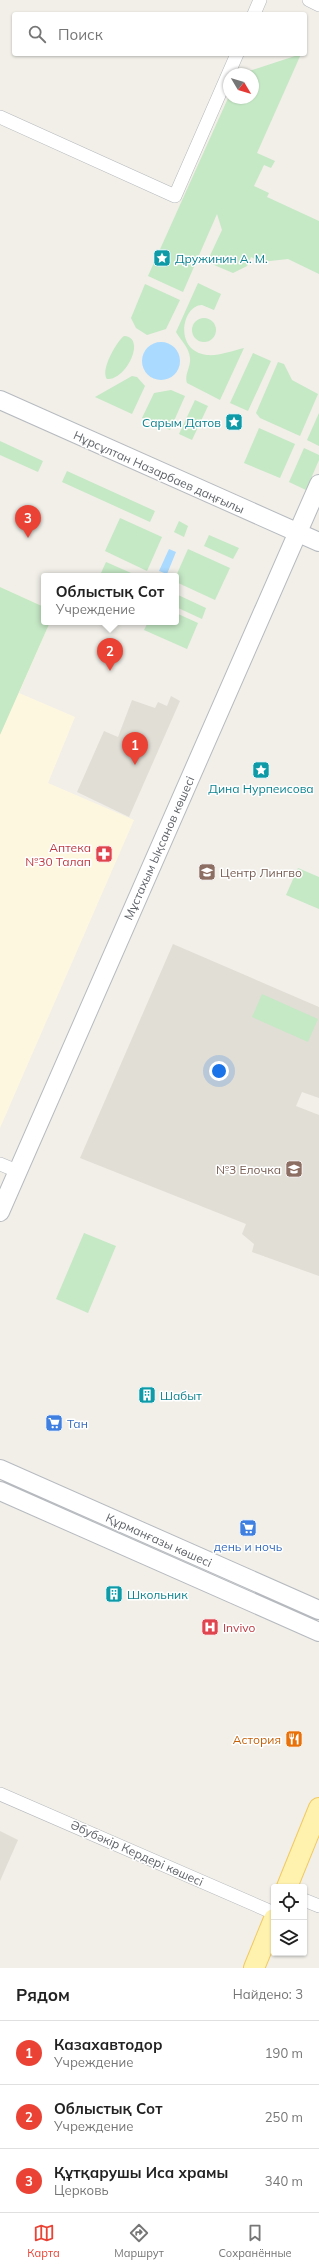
<!DOCTYPE html>
<html lang="ru">
<meta charset="utf-8">
<style>
:root{--surface:#fff;--page:#f6f6f6;--text:#222;--muted:#767676;--line:#e0e0e0;--accent:#ea4335}
body{margin:0;font-family:Mulish,sans-serif;background:var(--page);color:var(--text)}
.controls{position:absolute;right:12px;bottom:12px;display:grid;overflow:hidden;border-radius:4px;box-shadow:0 1px 3px #0004}
.controls button{width:36px;height:36px;display:grid;place-items:center;padding:0;border:0;border-bottom:1px solid var(--line);background:var(--surface);color:var(--text);font:20px sans-serif}
.compass{position:absolute;left:223px;top:68px;width:36px;height:36px;border-radius:50%;background:var(--surface);box-shadow:0 1px 3px #0004;rotate:128deg}
.you{position:absolute;left:219px;top:1071px;width:14px;height:14px;margin:-10px;border:3px solid #fff;border-radius:50%;background:#1a73e8;box-shadow:0 0 0 6px #1a73e833}
.badge{display:grid;place-items:center;width:26px;height:26px;border-radius:50%;background:var(--accent);color:#fff;font-size:13px;font-weight:700}
.pin{position:absolute;translate:-50% -33px;filter:drop-shadow(0 1px 2px #0008)}
.pin::after{content:'';position:absolute;top:21px;width:14px;height:12px;background:inherit;clip-path:polygon(0 0,100% 0,50% 100%)}
.popup{position:absolute;left:41px;top:573px;width:138px;height:52px;box-sizing:border-box;display:grid;place-content:center;border-radius:4px;background:var(--surface);filter:drop-shadow(0 1px 3px #0005);font-size:13px;white-space:nowrap;color:var(--muted)}
.popup b{font-size:15px;color:var(--text)}
.popup::after{content:'';position:absolute;left:50%;top:100%;margin-left:-8px;border:8px solid transparent;border-top-color:var(--surface)}
.list{margin:0;padding:0;list-style:none}
h2{display:flex;justify-content:space-between;align-items:center;height:52px;margin:0;padding:0 16px;font-size:17px}
h2 small{font-size:13px;font-weight:400;color:var(--muted)}
.list li{display:grid;grid-template-columns:26px 1fr auto;gap:12px;align-items:center;box-sizing:border-box;height:64px;padding:0 16px;border-top:1px solid var(--line)}
.list b{display:block;font-size:15px;white-space:nowrap}
.list p{margin:0;font-size:13px;white-space:nowrap;color:var(--muted)}
.list em{font-size:13px;font-style:normal;color:var(--muted)}
.icon{flex:none;width:22px;height:22px;fill:none;stroke:currentColor;stroke-width:2;stroke-linecap:round;stroke-linejoin:round}
.map{position:relative;flex:none;width:319px;height:1968px;overflow:hidden}
.search{position:absolute;background:var(--surface);box-shadow:0 1px 3px #0004;left:12px;right:12px;top:12px;height:44px;display:flex;align-items:center;gap:10px;box-sizing:border-box;padding:0 14px;border-radius:4px;color:var(--muted);font-size:15px}
.sheet{height:244px;background:var(--surface)}
nav{display:flex;justify-content:space-around;align-items:center;box-sizing:border-box;height:56px;border-top:1px solid var(--line);background:var(--surface);font-size:11px;color:var(--muted)}
nav a{display:grid;justify-items:center;gap:2px}
nav .on{color:var(--accent)}
.map>svg:first-child{display:block}
.commercial{fill:#fef7e0}
.education{fill:#e1ded6}
.green{fill:#c5e8c5}
.water{fill:#aadaff}
.lines{fill:none;stroke-linecap:round;stroke-linejoin:round}
.street-casing{stroke:#b5b8bc;stroke-width:14}
.secondary-casing{stroke:#b6babf;stroke-width:20}
.primary-casing{stroke:#f2c960;stroke-width:22}
.street{stroke:#fff;stroke-width:13}
.secondary{stroke:#fff;stroke-width:18}
.primary{stroke:#fff2af;stroke-width:20}
.labels{text-anchor:middle;dominant-baseline:central;stroke-width:3;stroke-linejoin:round;paint-order:stroke}
.culture-label{font-size:12px;fill:#0d838f;stroke:#fff;text-anchor:start}
.street-label{font-size:12px;fill:#5f6368;stroke:#fff}
.health-label{font-size:12px;fill:#be3a42;stroke:#fff;text-anchor:end}
.education-label{font-size:12px;fill:#785e54;stroke:#fff;text-anchor:start}
.shop-label{font-size:12px;fill:#366cbe;stroke:#fff;text-anchor:start}
.food-label{font-size:12px;fill:#c56008;stroke:#fff;text-anchor:end}
</style>
<div class="map">
<svg width="319" height="1968" viewBox="0 0 319 1968">
<rect width="100%" height="100%" fill="#f1efe8"/>
<!-- commercial -->
<path class="commercial" d="M 0,587 L 44,607 L 44,622 L 50,622 L 19,693 L 75,717 L 48,783 L 134,820 L 0,1128 Z"/>
<!-- education -->
<path class="education" d="M 171,696 L 180,701 L 129,817 L 77,792 L 104,731 L 118,737 L 132,700 L 155,708 L 158,702 L 167,706 Z
M 173,944 L 319,1007 L 319,1098 L 302,1092 L 296,1106 L 319,1115 L 319,1276 L 252,1252 L 254,1244 L 242,1234 L 246,1224 L 80,1158 Z
M 0,1831 L 18,1840 L 0,1881 Z"/>
<!-- green -->
<path class="green" d="M 301,54 L 257,153 L 275,161 L 271,168 L 264,165 L 254,186 L 269,193 L 267,197 L 319,221 L 319,274 L 288,259 L 261,262 L 251,257 L 247,266 L 233,273 L 207,262 L 222,230 L 217,214 L 183,292 L 148,276 L 229,96 L 229,98 L 253,98 L 253,74 L 240,74 Z
M 198,283 L 221,294 L 214,310 L 202,305 C 182,305 173,351 207,355 C 219,356 232,351 244,348 L 220,400 L 187,383 C 184,375 191,367 190,358 C 189,347 181,341 176,332 Z
M 145,284 L 180,300 L 166,329 L 147,335 L 136,328 L 131,318 Z
M192 330a12 12 0 1 1 24 0a12 12 0 1 1-24 0Z
M 124,336 C 147,337 126,381 107,379 C 100,371 116,342 124,336 Z
M 253,353 L 271,361 L 248,411 L 230,403 Z
M 278,362 L 284,364 L 292,380 L 318,394 L 300,436 L 260,418 L 256,413 Z
M 132,376 L 137,377 L 145,386 L 132,414 L 95,397 Z
M 171,390 L 185,396 L 170,430 L 142,418 L 154,393 Z
M 195,400 L 208,406 L 192,440 L 179,434 Z
M 319,413 L 319,446 L 307,440 Z
M 259,428 L 295,444 L 280,478 L 244,463 Z
M 0,441 L 43,461 L 38,472 L 0,455 Z
M 304,448 L 319,455 L 319,460 L 306,490 L 289,482 Z
M 67,471 L 155,511 L 150,522 L 62,482 Z
M 120,518 L 162,537 L 147,571 L 105,551 Z
M 179,521 L 188,526 L 184,537 L 174,532 Z
M 209,535 L 239,548 L 233,559 L 204,546 Z
M 188,549 L 230,568 L 215,600 L 176,582 L 176,576 Z
M 106,562 L 138,576 L 109,576 L 101,573 Z
M 0,587 L 44,607 L 44,622 L 50,622 L 0,735 Z
M 176,594 L 206,608 L 202,619 L 176,607 Z
M 176,613 L 198,623 L 187,649 L 144,630 L 148,622 L 176,622 Z
M 298,868 L 319,877 L 319,909 L 286,895 Z
M 262,994 L 318,1019 L 308,1042 L 252,1017 Z
M 84,1233 L 116,1246 L 88,1313 L 56,1299 Z"/>
<!-- water -->
<path class="water" d="M142 361a19 19 0 1 1 38 0a19 19 0 1 1-38 0Z
M 169,549 L 176,552 L 167,574 L 159,571 Z"/>
<g class="lines">
<defs>
<path id="street" d="M 309,0 L 319,5
M 254,14 L 260,0
M 0,117 L 175,196 L 237,54
M 0,1164 L 17,1171
M 0,1794 L 274,1913
M 304,1900 L 319,1906"/>
<path id="secondary" d="M 0,400 L 319,542
M 0,1212 L 319,484
M 0,1469 L 319,1610
M 0,1491 L 319,1632"/>
<path id="primary" d="M 287,1887 L 319,1808
M 254,1968 L 274,1919"/>
</defs>
<!-- street casing -->
<use href="#street" class="street-casing"/>
<!-- secondary casing -->
<use href="#secondary" class="secondary-casing"/>
<!-- primary casing -->
<use href="#primary" class="primary-casing"/>
<!-- street -->
<use href="#street" class="street"/>
<!-- secondary -->
<use href="#secondary" class="secondary"/>
<!-- primary -->
<use href="#primary" class="primary"/>
</g>
<!-- icons -->
<defs>
<symbol id="sight-square" viewBox="-11 -11 22 22"><rect x="-9" y="-9" width="18" height="18" rx="4" fill="#0f9aa8" stroke="#fff"/><path d="M0-6L1.8-2.2L6-1.7L2.9 1.2L3.7 5.4L0 3.3L-3.7 5.4L-2.9 1.2L-6-1.7L-1.8-2.2Z" fill="#fff"/></symbol>
<symbol id="pharmacy-square" viewBox="-11 -11 22 22"><rect x="-9" y="-9" width="18" height="18" rx="4" fill="#e0444e" stroke="#fff"/><path d="M-2-6h4v4h4v4h-4v4h-4v-4h-4v-4h4Z" fill="#fff"/></symbol>
<symbol id="school-square" viewBox="-11 -11 22 22"><rect x="-9" y="-9" width="18" height="18" rx="4" fill="#8d6e63" stroke="#fff"/><path d="M0-5L7-2L0 1L-7-2ZM-4 1L0 2.5L4 1V4Q0 6-4 4Z" fill="#fff"/></symbol>
<symbol id="building-square" viewBox="-11 -11 22 22"><rect x="-9" y="-9" width="18" height="18" rx="4" fill="#0f9aa8" stroke="#fff"/><path d="M-4-6H4V6H1V3H-1V6H-4ZM-2.5-4.3h1.7v1.8h-1.7ZM.8-4.3h1.7v1.8H.8ZM-2.5-1h1.7V.8h-1.7ZM.8-1h1.7V.8H.8Z" fill="#fff"/></symbol>
<symbol id="supermarket-square" viewBox="-11 -11 22 22"><rect x="-9" y="-9" width="18" height="18" rx="4" fill="#3f7fe0" stroke="#fff"/><path d="M-6-5.5h2.5l.6 2H6L4.5 2H-2.5L-4.4-4H-6ZM-1.5 3.2a1.3 1.3 0 1 0 .1 0ZM3 3.2a1.3 1.3 0 1 0 .1 0Z" fill="#fff"/></symbol>
<symbol id="hospital-square" viewBox="-11 -11 22 22"><rect x="-9" y="-9" width="18" height="18" rx="4" fill="#e0444e" stroke="#fff"/><path d="M-5-5h3v3.5h4V-5h3V5h-3V1.5h-4V5h-3Z" fill="#fff"/></symbol>
<symbol id="restaurant-square" viewBox="-11 -11 22 22"><rect x="-9" y="-9" width="18" height="18" rx="4" fill="#e8710a" stroke="#fff"/><path d="M-5-6h1v4h1v-4h1v4h1v-4h1v5L-1.5 .5V6h-2V.5L-5-1ZM5-6V6H3V1.5H1.5Q1.5-4 5-6Z" fill="#fff"/></symbol>
</defs>
<g fill-rule="evenodd">
<use href="#sight-square" x="152" y="248" width="20" height="20"/>
<use href="#sight-square" x="224" y="412" width="20" height="20"/>
<use href="#sight-square" x="251" y="760" width="20" height="20"/>
<use href="#pharmacy-square" x="94" y="844" width="20" height="20"/>
<use href="#school-square" x="197" y="862" width="20" height="20"/>
<use href="#school-square" x="284" y="1159" width="20" height="20"/>
<use href="#building-square" x="137" y="1385" width="20" height="20"/>
<use href="#supermarket-square" x="44" y="1413" width="20" height="20"/>
<use href="#supermarket-square" x="238" y="1518" width="20" height="20"/>
<use href="#building-square" x="104" y="1584" width="20" height="20"/>
<use href="#hospital-square" x="200" y="1617" width="20" height="20"/>
<use href="#restaurant-square" x="284" y="1729" width="20" height="20"/>
</g>
<g class="labels">
<!-- culture labels -->
<g class="culture-label">
<text x="175" y="258">Дружинин А. М.</text>
<text x="221" y="422" text-anchor="end">Сарым Датов</text>
<text x="261" y="788" text-anchor="middle">Дина Нурпеисова</text>
<text x="160" y="1395">Шабыт</text>
<text x="127" y="1594">Школьник</text>
</g>
<!-- street labels -->
<g class="street-label">
<text transform="translate(159 472) rotate(24)">Нұрсұлтан Назарбаев даңғылы</text>
<text transform="translate(159 848) rotate(-66)">Мұстахым Ықсанов көшесі</text>
<text transform="translate(159 1540) rotate(24)">Құрманғазы көшесі</text>
<text transform="translate(137 1853) rotate(24)">Әбубәкір Кердері көшесі</text>
</g>
<!-- health labels -->
<g class="health-label">
<text x="91" y="847">Аптека<tspan x="91" dy="14">№30 Талап</tspan></text>
<text x="223" y="1627" text-anchor="start">Invivo</text>
</g>
<!-- education labels -->
<g class="education-label">
<text x="220" y="872">Центр Лингво</text>
<text x="281" y="1169" text-anchor="end">№3 Елочка</text>
</g>
<!-- shop labels -->
<g class="shop-label">
<text x="67" y="1423">Тан</text>
<text x="248" y="1546" text-anchor="middle">день и ночь</text>
</g>
<!-- food labels -->
<g class="food-label">
<text x="281" y="1739">Астория</text>
</g>
</g>
</svg>
<div class="controls">
<button><svg class="icon" aria-label="locate" viewBox="0 0 24 24"><circle cx="12" cy="12" r="6"/><path d="M12 2v4M12 18v4M2 12h4M18 12h4"/></svg></button>
<button><svg class="icon" aria-label="layers" viewBox="0 0 24 24"><path d="M12 4l9 5-9 5-9-5zM3 14l9 5 9-5"/></svg></button>
</div>
<svg class="compass" viewBox="-18 -18 36 36"><path d="M0-13l5 13h-10z" fill="#e53935"/><path d="M0 13l5-13h-10z" fill="#767676"/></svg>
<div class="you"></div>
<div class="pin badge" style="left:135px;top:765px">1</div>
<div class="pin badge" style="left:110px;top:671px">2</div>
<div class="popup"><b>Облыстық Сот</b>Учреждение</div>
<div class="pin badge" style="left:28px;top:538px">3</div>
<div class="search"><svg class="icon" aria-label="search" viewBox="0 0 24 24"><circle cx="10" cy="10" r="6"/><path d="M15 15l6 6"/></svg>Поиск</div>
</div>
<section class="sheet">
<h2>Рядом<small>Найдено: 3</small></h2>
<ul class="list">
<li><span class="badge">1</span><div><b>Казахавтодор</b><p>Учреждение</p></div><em>190 m</em></li>
<li><span class="badge">2</span><div><b>Облыстық Сот</b><p>Учреждение</p></div><em>250 m</em></li>
<li><span class="badge">3</span><div><b>Құтқарушы Иса храмы</b><p>Церковь</p></div><em>340 m</em></li>
</ul>
</section>
<nav>
<a class="on"><svg class="icon" aria-label="map" viewBox="0 0 24 24"><path d="M3 6l6-2 6 2 6-2v14l-6 2-6-2-6 2zM9 4v14M15 6v14"/></svg>Карта</a>
<a><svg class="icon" aria-label="directions" viewBox="0 0 24 24"><path d="M12 3l9 9-9 9-9-9zM9 14v-3h6M13 9l2 2-2 2"/></svg>Маршрут</a>
<a><svg class="icon" aria-label="saved" viewBox="0 0 24 24"><path d="M7 4h10v16l-5-4-5 4z"/></svg>Сохранённые</a>
</nav>
